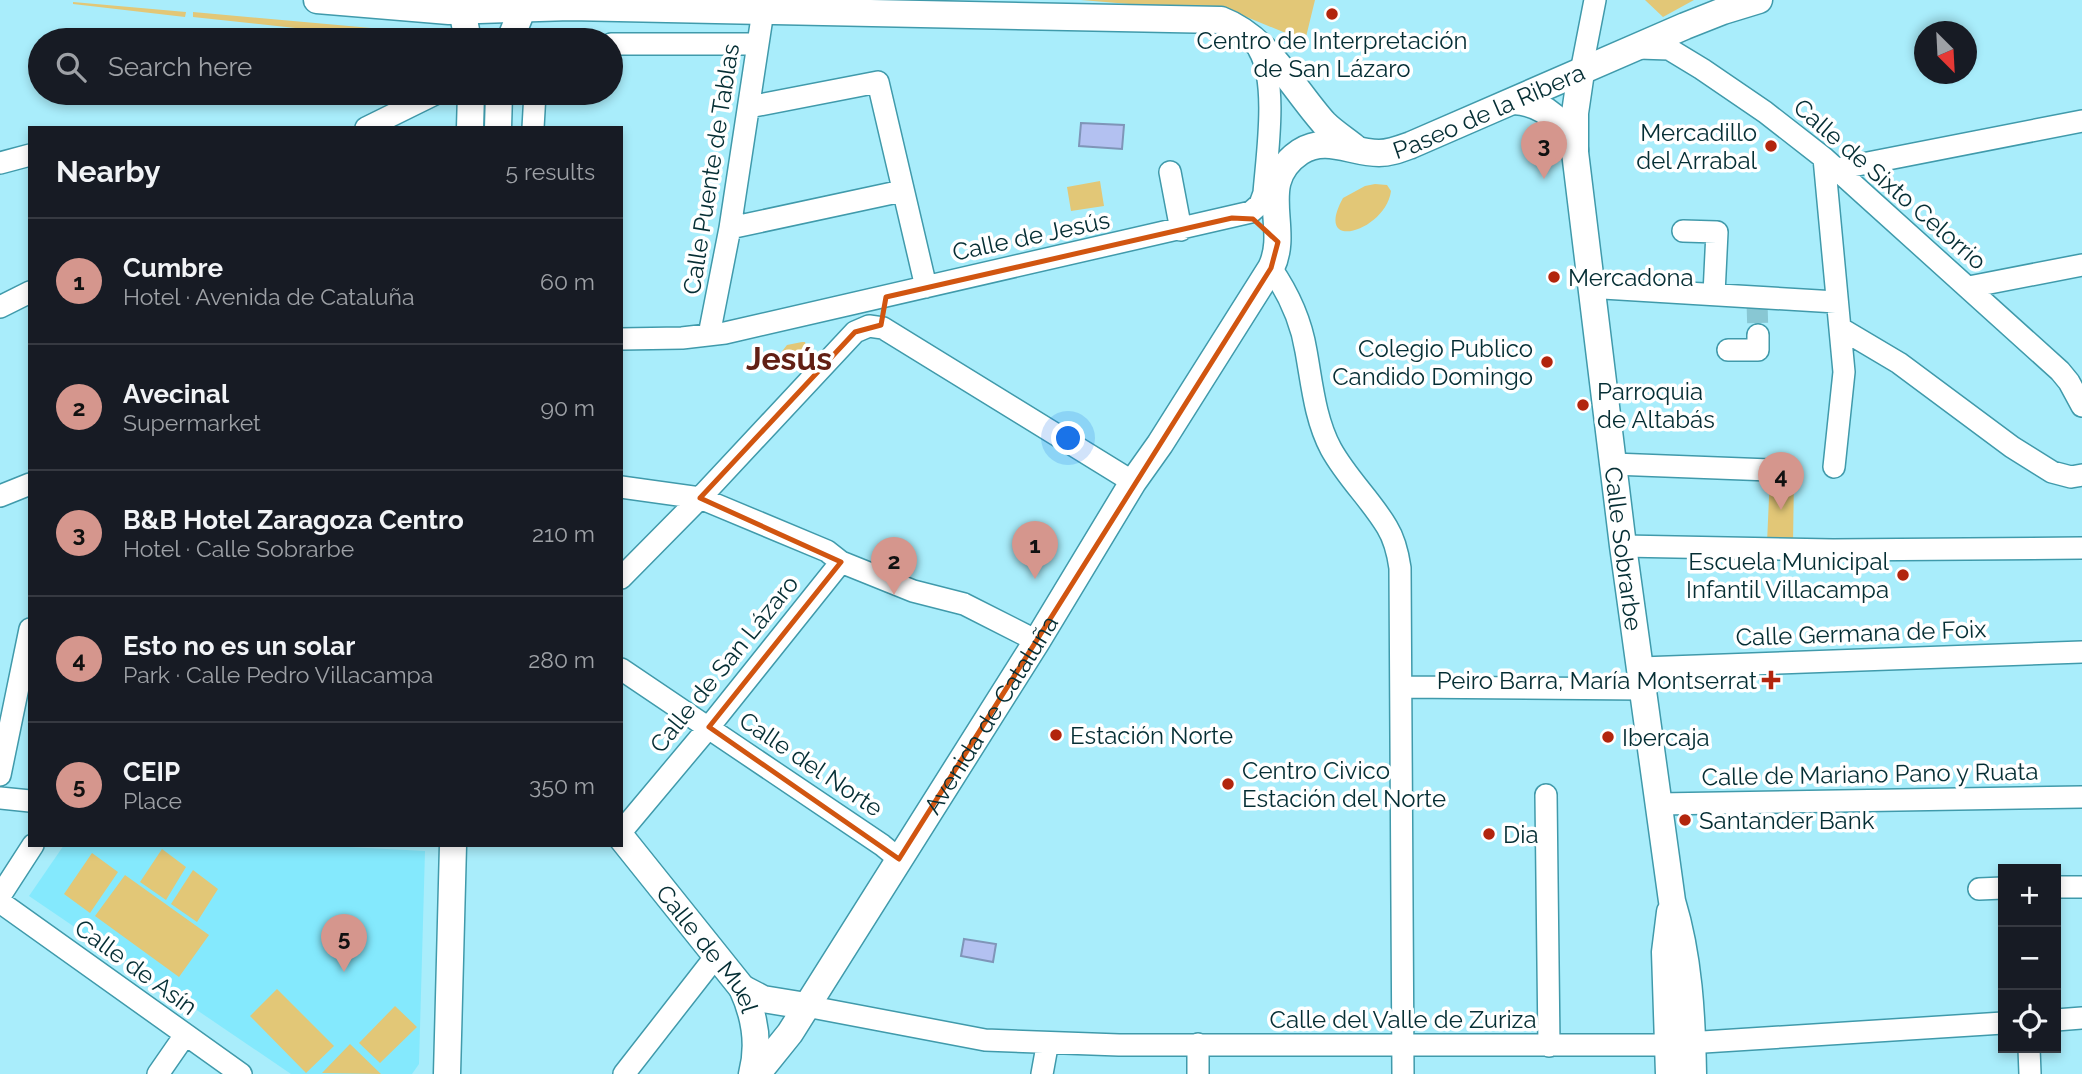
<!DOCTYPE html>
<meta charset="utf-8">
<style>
:root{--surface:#171b24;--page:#242831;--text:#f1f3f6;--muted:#9ea1a6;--line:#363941;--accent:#d5968d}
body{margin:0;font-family:Raleway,sans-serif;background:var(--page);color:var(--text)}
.controls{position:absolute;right:21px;bottom:21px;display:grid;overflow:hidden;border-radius:0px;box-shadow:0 4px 10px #0003}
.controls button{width:63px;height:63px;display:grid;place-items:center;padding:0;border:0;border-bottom:2px solid var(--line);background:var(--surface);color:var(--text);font:35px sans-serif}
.compass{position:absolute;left:1914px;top:21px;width:63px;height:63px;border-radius:50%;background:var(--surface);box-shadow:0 4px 10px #0003;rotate:156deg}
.you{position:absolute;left:1069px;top:439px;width:24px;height:24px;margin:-18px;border:5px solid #fff;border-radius:50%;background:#1a73e8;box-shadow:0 0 0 10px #1a73e833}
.badge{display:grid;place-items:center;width:46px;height:46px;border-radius:50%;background:var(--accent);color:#111;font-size:23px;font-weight:700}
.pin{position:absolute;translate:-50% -58px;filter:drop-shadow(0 2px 4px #0008)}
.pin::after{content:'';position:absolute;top:37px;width:24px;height:21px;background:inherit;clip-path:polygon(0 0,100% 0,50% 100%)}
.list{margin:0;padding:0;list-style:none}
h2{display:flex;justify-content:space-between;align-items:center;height:91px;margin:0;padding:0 28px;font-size:30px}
h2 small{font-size:23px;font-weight:400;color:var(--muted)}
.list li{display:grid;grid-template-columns:46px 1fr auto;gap:21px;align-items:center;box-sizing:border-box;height:126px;padding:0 28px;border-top:2px solid var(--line)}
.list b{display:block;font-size:26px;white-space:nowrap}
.list p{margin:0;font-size:23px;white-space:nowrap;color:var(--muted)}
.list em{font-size:23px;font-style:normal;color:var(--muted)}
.icon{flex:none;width:38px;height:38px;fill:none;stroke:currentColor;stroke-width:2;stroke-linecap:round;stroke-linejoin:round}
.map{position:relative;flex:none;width:2082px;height:1074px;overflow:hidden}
.search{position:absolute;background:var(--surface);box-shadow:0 4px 10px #0003;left:28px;top:28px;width:595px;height:77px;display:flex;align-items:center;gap:18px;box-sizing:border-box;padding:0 24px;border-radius:38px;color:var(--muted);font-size:26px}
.panel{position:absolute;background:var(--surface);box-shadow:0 4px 10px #0003;left:28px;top:126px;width:595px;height:721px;border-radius:0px}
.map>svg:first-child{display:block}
.built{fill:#84e9fd}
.green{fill:#e2c777}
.water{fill:#b3c1f1;stroke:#7f95b8;stroke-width:2}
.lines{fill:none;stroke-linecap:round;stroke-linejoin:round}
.minor-tunnel{stroke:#88c7d3;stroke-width:21;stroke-dasharray:21 10;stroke-linecap:butt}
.minor-casing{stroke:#409aab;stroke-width:24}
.major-casing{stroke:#409aab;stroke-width:29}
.minor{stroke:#fff;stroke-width:21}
.major{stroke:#fff;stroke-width:26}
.marked{fill:none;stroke:#d15510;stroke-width:5;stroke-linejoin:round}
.poi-dot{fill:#b2250d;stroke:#fff;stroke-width:2.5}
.labels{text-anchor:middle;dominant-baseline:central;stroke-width:7;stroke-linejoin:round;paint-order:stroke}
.poi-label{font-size:24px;fill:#052e34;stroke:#fff;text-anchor:start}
.street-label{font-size:24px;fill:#052e34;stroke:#fff}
.district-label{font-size:32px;font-weight:bold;fill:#621f14;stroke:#fff}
</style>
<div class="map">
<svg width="2082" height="1074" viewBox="0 0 2082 1074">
<rect width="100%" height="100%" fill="#a9edfb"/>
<!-- built -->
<path class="built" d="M 64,845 L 310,845 L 425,851 L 419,1064 L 412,1074 L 291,1074 L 29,896 Z"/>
<!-- green -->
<path class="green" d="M 1053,0 L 1315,0 L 1305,41 L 1237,13 L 1081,0 Z
M 1645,0 L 1694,0 L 1663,17 Z
M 73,2 L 186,12 L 185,17 L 73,4 Z
M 193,12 L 438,34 L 441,40 L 406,40 L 193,17 Z
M 1100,181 L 1104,206 L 1071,211 L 1067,187 Z
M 1375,184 L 1387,185 L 1391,191 C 1386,231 1312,254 1343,198 L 1365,186 Z
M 802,342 L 805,342 L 806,346 L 786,367 L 782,369 L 777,366 L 776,359 L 787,345 Z
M 1770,475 L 1794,477 L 1793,544 L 1767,543 Z
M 162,849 L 186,867 L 166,900 L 140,882 Z
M 92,853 L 118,872 L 90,913 L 64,894 Z
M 193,870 L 218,889 L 197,922 L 171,904 Z
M 125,875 L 209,935 L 179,977 L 95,916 Z
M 277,989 L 334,1046 L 306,1073 L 250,1016 Z
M 395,1006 L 417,1027 L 380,1063 L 359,1043 Z
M 350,1044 L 381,1074 L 322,1073 Z"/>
<!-- water -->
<path class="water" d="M 1081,123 L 1124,125 L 1122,149 L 1079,146 Z
M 964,939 L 996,944 L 993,962 L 961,956 Z"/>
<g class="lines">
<!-- minor-tunnel -->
<path class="minor-tunnel" d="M 1757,302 L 1758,335"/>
<defs>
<path id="minor" d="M 611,44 L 758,44
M 1639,48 L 1669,49 L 1702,69 L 1765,112 L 1824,158 L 2060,371 L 2069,382 L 2082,406
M 1581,72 L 1595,0
M 749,107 L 878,82 L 926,287
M 366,128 L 437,93
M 533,128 L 535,93
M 1824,158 L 1844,372 L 1834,467
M 0,163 L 30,155
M 1837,169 L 2082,121
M 1170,172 L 1181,230
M 730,228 L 902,191
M 1683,231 L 1717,232 L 1714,294
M 1271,268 C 1289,294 1301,320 1306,351 C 1312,384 1315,419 1331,449 C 1347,478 1371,500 1387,527 C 1395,540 1398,554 1400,568 L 1403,1074
M 1969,287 L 2082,265
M 1603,288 L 1836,302
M 0,307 L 30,292
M 1840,328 L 1899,363 L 2012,447 L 2052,472 L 2071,477 L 2082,475
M 709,335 L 730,228 L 763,11
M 621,339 L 682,338 L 725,333 L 1251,212 L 1260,204 L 1264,193 C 1267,155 1278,82 1259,50
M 1728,350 L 1758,350 L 1758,335
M 1613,464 L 1770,470
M 621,487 L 700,498 L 827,551 L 841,562 L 913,591 L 964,604 L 1037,641
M 0,496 L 30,484
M 1623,546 L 1833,550 L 2082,548
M 621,578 L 700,498 L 855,332 L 869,326 L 883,328 L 1133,482
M 1641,668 L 2082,652
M 621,669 L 882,845 L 899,859
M 1402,687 L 1644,689
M 0,775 L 30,629
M 1546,795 L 1549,1046
M 0,798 L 30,801
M 1659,804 L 2082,797
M 621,832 L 709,727 L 841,562
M 2056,887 L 2082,887
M 1979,889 L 2003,888
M 0,896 L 33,845
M 0,902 L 241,1074
M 806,1006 L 985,1040 L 1119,1045 L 1656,1045 L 2003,1023
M 2056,1020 L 2082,1018
M 1198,1044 L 1198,1074
M 2029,1048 L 2030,1074
M 158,1074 L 185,1035
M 624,1074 L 716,956
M 1042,1074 L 1046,1052"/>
<g id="major">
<path d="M 317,0 L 449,11 L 570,7 L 1221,20 C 1268,38 1292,87 1324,123 C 1333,132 1344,139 1354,147"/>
<path d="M 460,0 L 468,40"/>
<path d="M 510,40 L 526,0"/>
<path id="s1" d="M 1581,72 L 1575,113 L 1575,152 L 1623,546 L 1672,901 C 1689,957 1692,1015 1693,1074"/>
<path d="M 1514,101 C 1545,103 1564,122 1575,150"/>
<path d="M 470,128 L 471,93"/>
<path d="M 498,128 L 499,93"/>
<path id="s2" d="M 621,837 L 742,988 C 755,1016 760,1044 752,1074"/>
<path d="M 742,988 L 763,999 L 806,1006"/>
<path d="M 447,1074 L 453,845"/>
<path id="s3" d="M 757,1074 L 790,1033 L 1037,641 L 1133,482 L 1160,444 L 1271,268 C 1291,228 1254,183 1300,152 C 1326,135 1351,153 1379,153 C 1390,153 1400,149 1411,145 L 1685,26 L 1723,11 L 1759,0"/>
<path d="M 1669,1074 L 1665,952 L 1670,912"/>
</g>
</defs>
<!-- minor casing -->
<use href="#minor" class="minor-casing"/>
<!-- major casing -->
<use href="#major" class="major-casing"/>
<!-- minor -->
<use href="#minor" class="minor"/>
<!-- major -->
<use href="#major" class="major"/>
</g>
<!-- marked area -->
<path class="marked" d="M 1232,218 L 1253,219 L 1278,242 L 1271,268 L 899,859 L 709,727 L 841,562 L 700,498 L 855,332 L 881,325 L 886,297 Z"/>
<!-- markers -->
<g class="poi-dot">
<circle cx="1332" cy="14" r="7"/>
<circle cx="1771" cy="146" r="7"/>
<circle cx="1554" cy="277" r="7"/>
<circle cx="1547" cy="362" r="7"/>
<circle cx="1583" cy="405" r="7"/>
<circle cx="1903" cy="575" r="7"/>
<path d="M1767.5 669.5h7v7h7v7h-7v7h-7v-7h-7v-7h7z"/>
<circle cx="1056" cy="735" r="7"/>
<circle cx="1608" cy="737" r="7"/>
<circle cx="1228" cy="784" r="7"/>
<circle cx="1685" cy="820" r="7"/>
<circle cx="1489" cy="834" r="7"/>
</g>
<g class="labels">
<!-- poi labels -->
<g class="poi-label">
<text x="1332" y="40" text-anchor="middle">Centro de Interpretación<tspan x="1332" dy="28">de San Lázaro</tspan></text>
<text x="1757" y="132" text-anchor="end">Mercadillo<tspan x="1757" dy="28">del Arrabal</tspan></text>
<text x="1568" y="277">Mercadona</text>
<text x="1533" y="348" text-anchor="end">Colegio Publico<tspan x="1533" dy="28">Candido Domingo</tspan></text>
<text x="1597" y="391">Parroquia<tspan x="1597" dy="28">de Altabás</tspan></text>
<text x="1889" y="561" text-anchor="end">Escuela Municipal<tspan x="1889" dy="28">Infantil Villacampa</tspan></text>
<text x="1757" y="680" text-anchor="end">Peiro Barra, María Montserrat</text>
<text x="1070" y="735">Estación Norte</text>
<text x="1622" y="737">Ibercaja</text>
<text x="1242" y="770">Centro Civico<tspan x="1242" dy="28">Estación del Norte</tspan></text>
<text x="1699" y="820">Santander Bank</text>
<text x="1503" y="834">Dia</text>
</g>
<!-- street labels -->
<g class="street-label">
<text stroke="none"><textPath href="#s3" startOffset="1281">Paseo de la Ribera</textPath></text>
<text transform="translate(711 169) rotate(-81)">Calle Puente de Tablas</text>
<text transform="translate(1890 184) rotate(41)">Calle de Sixto Celorrio</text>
<text transform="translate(1031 236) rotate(-12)">Calle de Jesús</text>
<text stroke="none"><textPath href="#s1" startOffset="480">Calle Sobrarbe</textPath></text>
<text transform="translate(1861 633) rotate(-2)">Calle Germana de Foix</text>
<text transform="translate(724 664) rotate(-51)">Calle de San Lázaro</text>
<text stroke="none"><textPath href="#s3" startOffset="429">Avenida de Cataluña</textPath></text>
<text transform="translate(811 764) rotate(34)">Calle del Norte</text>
<text transform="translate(1870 774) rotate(-1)">Calle de Mariano Pano y Ruata</text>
<text stroke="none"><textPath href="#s2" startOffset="142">Calle de Muel</textPath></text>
<text transform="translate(136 967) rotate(36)">Calle de Asín</text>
<text x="1403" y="1019">Calle del Valle de Zuriza</text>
</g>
<!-- district labels -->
<g class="district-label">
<text x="789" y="358">Jesús</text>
</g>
</g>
</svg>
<div class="controls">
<button>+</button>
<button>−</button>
<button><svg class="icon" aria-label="locate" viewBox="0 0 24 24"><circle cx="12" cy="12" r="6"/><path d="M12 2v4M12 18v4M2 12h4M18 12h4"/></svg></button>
</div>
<svg class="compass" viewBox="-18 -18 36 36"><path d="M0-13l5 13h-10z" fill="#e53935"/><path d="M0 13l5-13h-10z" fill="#9ea1a6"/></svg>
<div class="you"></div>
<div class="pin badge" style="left:1035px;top:579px">1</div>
<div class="pin badge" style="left:894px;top:595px">2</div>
<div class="pin badge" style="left:1544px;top:179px">3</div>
<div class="pin badge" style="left:1781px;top:510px">4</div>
<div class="pin badge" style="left:344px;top:972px">5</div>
<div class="search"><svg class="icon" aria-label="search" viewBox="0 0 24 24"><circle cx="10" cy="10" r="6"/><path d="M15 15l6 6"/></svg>Search here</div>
<section class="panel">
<h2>Nearby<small>5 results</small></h2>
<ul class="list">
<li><span class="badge">1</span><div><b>Cumbre</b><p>Hotel · Avenida de Cataluña</p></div><em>60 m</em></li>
<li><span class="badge">2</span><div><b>Avecinal</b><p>Supermarket</p></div><em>90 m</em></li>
<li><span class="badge">3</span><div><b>B&amp;B Hotel Zaragoza Centro</b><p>Hotel · Calle Sobrarbe</p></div><em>210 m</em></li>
<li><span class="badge">4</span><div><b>Esto no es un solar</b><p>Park · Calle Pedro Villacampa</p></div><em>280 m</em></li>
<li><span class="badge">5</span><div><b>CEIP</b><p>Place</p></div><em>350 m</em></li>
</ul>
</section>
</div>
